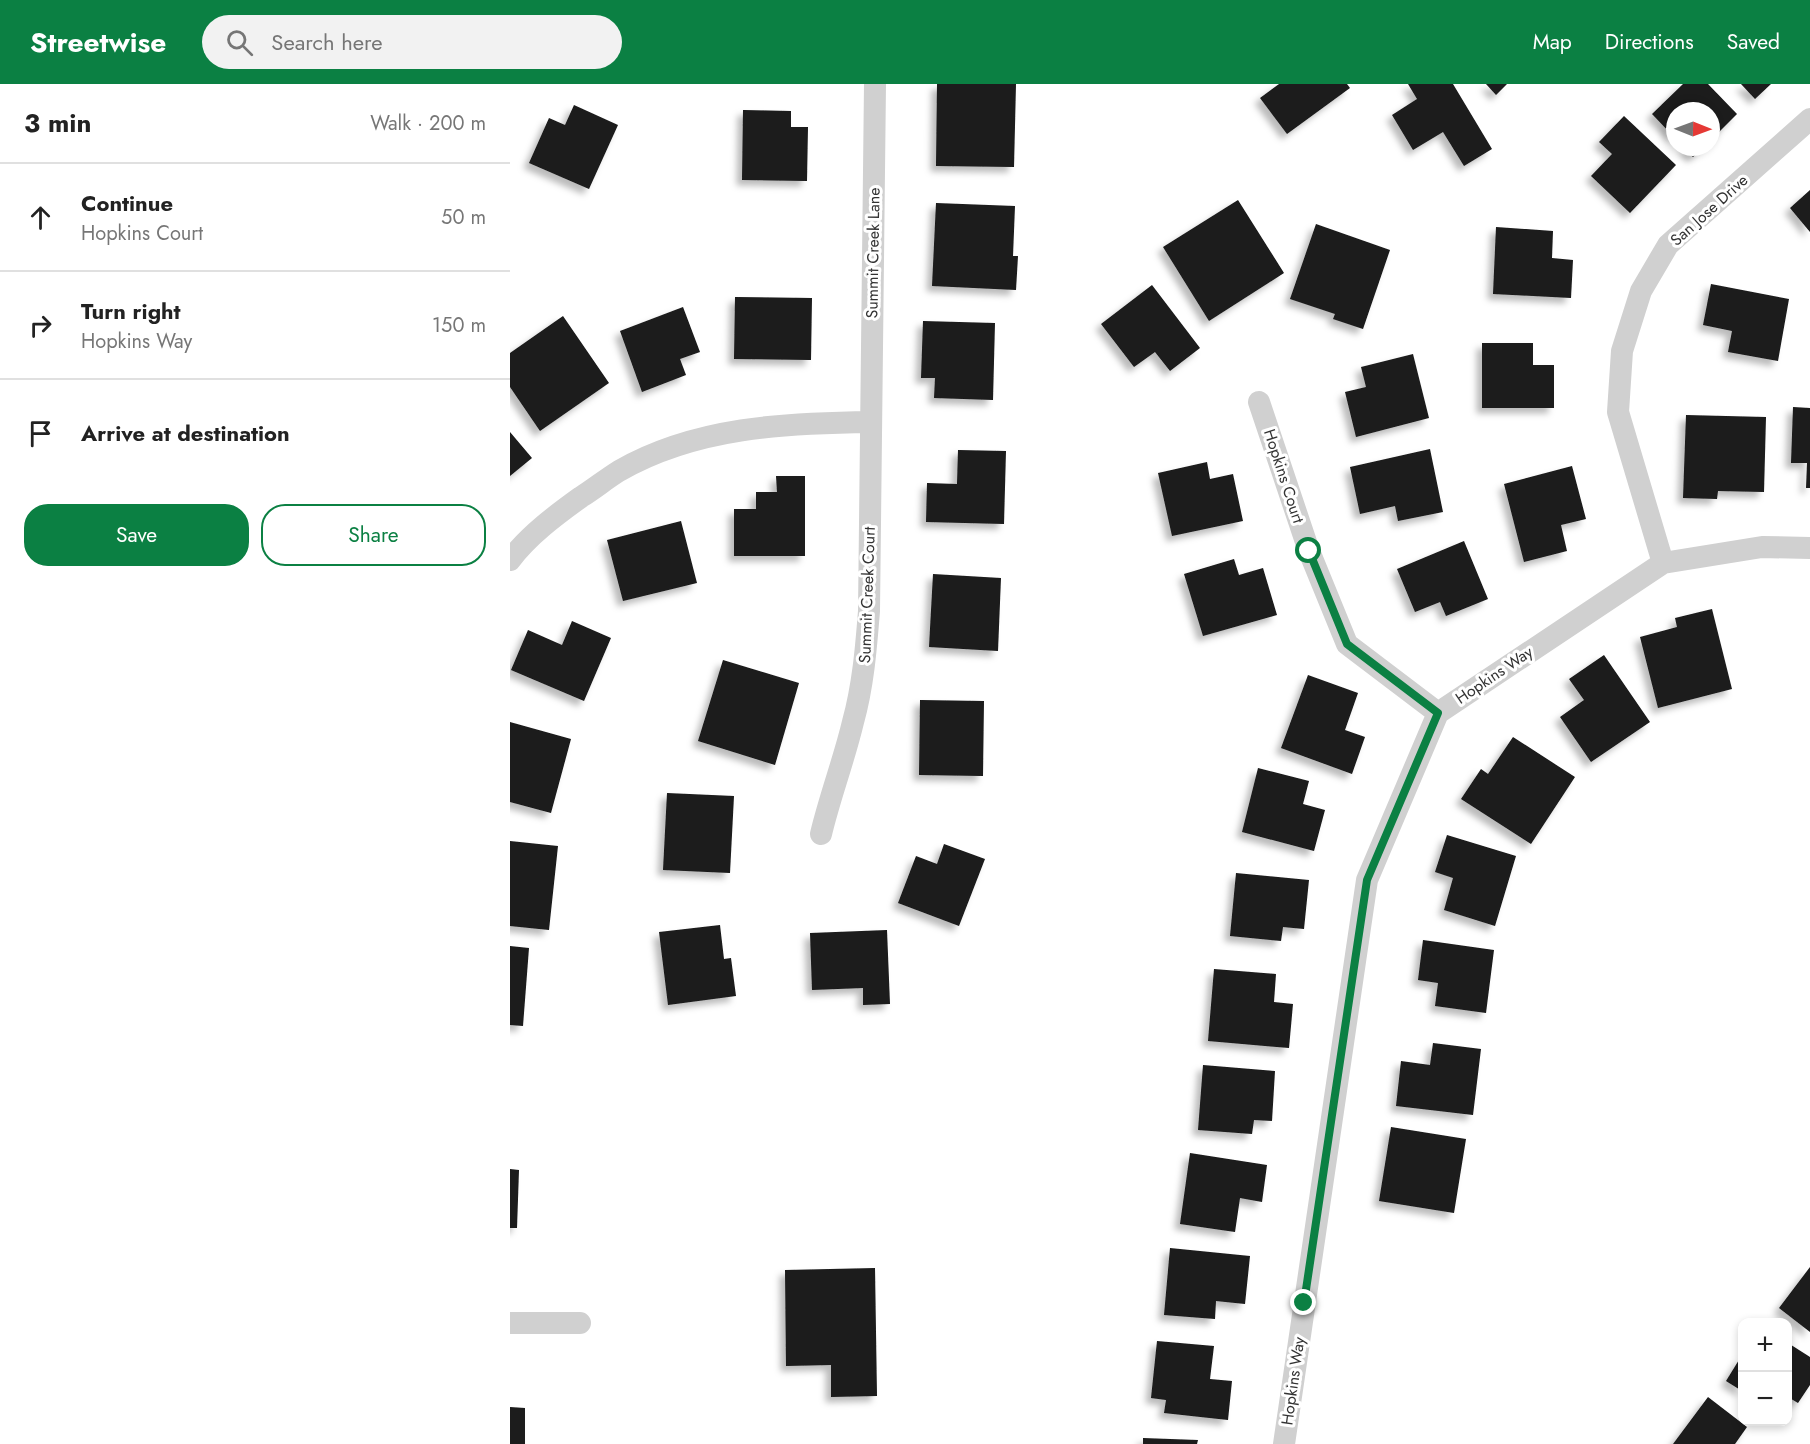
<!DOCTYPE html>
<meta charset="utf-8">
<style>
:root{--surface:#fff;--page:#f2f2f2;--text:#222;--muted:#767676;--line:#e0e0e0;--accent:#0b8043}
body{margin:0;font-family:Jost,sans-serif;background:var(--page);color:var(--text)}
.controls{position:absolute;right:18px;bottom:18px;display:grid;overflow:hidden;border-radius:12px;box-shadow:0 3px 9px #0003}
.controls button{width:54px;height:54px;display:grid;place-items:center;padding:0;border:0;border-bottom:2px solid var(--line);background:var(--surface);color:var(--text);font:30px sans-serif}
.compass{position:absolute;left:1156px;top:18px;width:54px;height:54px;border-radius:50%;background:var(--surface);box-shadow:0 3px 9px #0003;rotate:91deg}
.stop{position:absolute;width:18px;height:18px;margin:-14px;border:4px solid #0b8043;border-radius:50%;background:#fff}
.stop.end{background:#0b8043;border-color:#fff;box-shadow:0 2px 6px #0008}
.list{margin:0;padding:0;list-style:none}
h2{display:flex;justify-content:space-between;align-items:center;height:78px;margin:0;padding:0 24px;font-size:26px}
h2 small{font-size:20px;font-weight:400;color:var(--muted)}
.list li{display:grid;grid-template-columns:39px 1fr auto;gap:18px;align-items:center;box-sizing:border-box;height:108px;padding:0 24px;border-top:2px solid var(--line)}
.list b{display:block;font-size:22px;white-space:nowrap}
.list p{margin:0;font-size:20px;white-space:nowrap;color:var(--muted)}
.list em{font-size:20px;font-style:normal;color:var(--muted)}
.actions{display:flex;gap:12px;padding:18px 24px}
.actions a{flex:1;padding:14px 0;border:2px solid var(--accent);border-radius:24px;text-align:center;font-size:21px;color:var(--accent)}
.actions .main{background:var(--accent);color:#fff}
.icon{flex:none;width:33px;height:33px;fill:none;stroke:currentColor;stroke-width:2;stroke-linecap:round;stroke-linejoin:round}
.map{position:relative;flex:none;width:1300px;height:1360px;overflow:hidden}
header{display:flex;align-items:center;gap:36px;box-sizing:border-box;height:84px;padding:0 30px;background:var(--accent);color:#fff}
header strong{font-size:28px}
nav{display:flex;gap:33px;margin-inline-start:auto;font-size:21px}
.search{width:420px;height:54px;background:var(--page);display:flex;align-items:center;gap:15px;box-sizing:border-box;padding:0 21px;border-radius:33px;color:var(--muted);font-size:22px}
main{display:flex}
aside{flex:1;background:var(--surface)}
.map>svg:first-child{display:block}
.building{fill:#1a1a1a;filter:url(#shadow)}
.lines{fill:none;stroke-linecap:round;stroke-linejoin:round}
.street{stroke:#d0d0d0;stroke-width:22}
.route{stroke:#0b8043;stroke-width:8}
.labels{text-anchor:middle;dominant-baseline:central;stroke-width:6;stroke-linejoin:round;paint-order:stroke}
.street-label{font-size:16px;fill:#333;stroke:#fff}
</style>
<header>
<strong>Streetwise</strong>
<div class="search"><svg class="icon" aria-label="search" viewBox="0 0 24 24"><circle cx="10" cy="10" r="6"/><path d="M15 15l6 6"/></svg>Search here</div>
<nav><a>Map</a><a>Directions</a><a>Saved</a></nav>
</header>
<main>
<aside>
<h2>3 min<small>Walk · 200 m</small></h2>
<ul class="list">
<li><svg class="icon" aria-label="ahead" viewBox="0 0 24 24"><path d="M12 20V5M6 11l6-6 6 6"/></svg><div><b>Continue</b><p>Hopkins Court</p></div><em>50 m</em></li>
<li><svg class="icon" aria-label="right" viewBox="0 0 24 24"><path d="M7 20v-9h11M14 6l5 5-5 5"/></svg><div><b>Turn right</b><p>Hopkins Way</p></div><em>150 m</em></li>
<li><svg class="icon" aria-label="arrive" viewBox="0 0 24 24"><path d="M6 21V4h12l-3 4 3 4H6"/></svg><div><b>Arrive at destination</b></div></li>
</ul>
<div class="actions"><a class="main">Save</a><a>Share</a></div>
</aside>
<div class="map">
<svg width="1300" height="1360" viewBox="0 0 1300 1360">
<defs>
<filter id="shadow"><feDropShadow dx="-5.5" dy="5.5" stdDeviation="3" flood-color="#0004"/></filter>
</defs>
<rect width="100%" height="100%" fill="#fff"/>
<!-- building -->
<path class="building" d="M 427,0 L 506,0 L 504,83 L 426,82 Z
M 769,0 L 837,0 L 840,4 L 777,50 L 750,14 Z
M 898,0 L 943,0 L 982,65 L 954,82 L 933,48 L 903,66 L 882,31 L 907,15 Z
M 976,0 L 997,0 L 986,11 Z
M 1173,0 L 1198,0 L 1227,30 L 1201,56 L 1201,27 L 1165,27 L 1165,54 L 1142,30 Z
M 1231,0 L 1261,0 L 1245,15 Z
M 64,21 L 108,41 L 79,105 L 19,79 L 39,34 L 55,41 Z
M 233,26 L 281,27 L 281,43 L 298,43 L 297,97 L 232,96 Z
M 1114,32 L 1166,81 L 1120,129 L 1081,92 L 1102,70 L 1089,58 Z
M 1173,63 L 1194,63 L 1183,73 Z
M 1300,106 L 1300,148 L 1280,124 Z
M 728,116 L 774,189 L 699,237 L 653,163 Z
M 426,119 L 505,122 L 503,172 L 508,172 L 506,206 L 422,202 Z
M 806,140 L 880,166 L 853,245 L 823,235 L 825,230 L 780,215 Z
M 986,143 L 1043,147 L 1042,174 L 1063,176 L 1061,214 L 983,210 Z
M 1201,200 L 1279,215 L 1268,277 L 1218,268 L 1222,247 L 1193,241 Z
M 642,201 L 690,264 L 660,287 L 645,268 L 624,283 L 591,240 Z
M 225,213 L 302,214 L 301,276 L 224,275 Z
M 173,223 L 190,268 L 170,275 L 176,291 L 132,308 L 110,247 Z
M 53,232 L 99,299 L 30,347 L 0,303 L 0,269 Z
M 413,237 L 485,239 L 483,316 L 424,314 L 425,294 L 411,294 Z
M 972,259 L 1023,259 L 1023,281 L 1044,281 L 1044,324 L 972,324 Z
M 903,270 L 919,334 L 846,353 L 835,308 L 856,303 L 851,283 Z
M 1283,323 L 1300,324 L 1300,404 L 1296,404 L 1297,379 L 1281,379 Z
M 1176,331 L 1256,333 L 1254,408 L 1208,407 L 1207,415 L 1173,414 Z
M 0,348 L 22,374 L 0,392 Z
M 920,365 L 933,428 L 888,437 L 885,422 L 850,430 L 840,383 Z
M 448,366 L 496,367 L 494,440 L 416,438 L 417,399 L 447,400 Z
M 697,378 L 700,395 L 723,390 L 733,437 L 662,452 L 648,389 Z
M 1062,382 L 1076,435 L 1051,441 L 1057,467 L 1014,478 L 994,400 Z
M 266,392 L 295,392 L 295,472 L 224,472 L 224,425 L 246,425 L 246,408 L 267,408 Z
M 171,437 L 187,499 L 113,517 L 97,456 Z
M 954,457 L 978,515 L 936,532 L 930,518 L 905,528 L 887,485 Z
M 724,475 L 729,491 L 753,484 L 767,531 L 693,552 L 674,490 Z
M 423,490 L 491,494 L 488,567 L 419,563 Z
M 1202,525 L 1222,605 L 1148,624 L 1130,553 L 1167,543 L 1165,534 Z
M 62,537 L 101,554 L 74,617 L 1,586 L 18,546 L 52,561 Z
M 1094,571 L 1140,638 L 1081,678 L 1050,633 L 1074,616 L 1059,595 Z
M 213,576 L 289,599 L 265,681 L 188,657 Z
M 798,591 L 848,609 L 835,646 L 855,653 L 842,690 L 771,664 Z
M 410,616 L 474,617 L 473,692 L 409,691 Z
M 0,638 L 61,655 L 41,729 L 0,718 Z
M 1003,653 L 1065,693 L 1021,760 L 951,715 L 971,685 L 978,690 Z
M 748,684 L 799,697 L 793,720 L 815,726 L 804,767 L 732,748 Z
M 157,709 L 224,712 L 220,789 L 153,786 Z
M 937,751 L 1006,772 L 985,842 L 934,826 L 943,794 L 925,788 Z
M 0,757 L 48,762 L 39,846 L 0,842 Z
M 434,760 L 475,775 L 449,842 L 388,819 L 406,772 L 427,780 Z
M 726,789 L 799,796 L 794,845 L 773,843 L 771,857 L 720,852 Z
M 210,841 L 214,875 L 221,874 L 226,912 L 158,921 L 149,848 Z
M 377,846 L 380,920 L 353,921 L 353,904 L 302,906 L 300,849 Z
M 913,856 L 984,866 L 976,929 L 925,922 L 928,899 L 908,896 Z
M 0,862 L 19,864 L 13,942 L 0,941 Z
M 704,885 L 766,890 L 764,918 L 783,920 L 779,964 L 698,957 Z
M 923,959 L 971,965 L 963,1031 L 886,1022 L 891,977 L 920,981 Z
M 693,981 L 765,987 L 762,1037 L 744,1036 L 742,1050 L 688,1046 Z
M 881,1043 L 956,1055 L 944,1129 L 869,1117 Z
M 680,1069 L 757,1081 L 752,1118 L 730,1114 L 725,1148 L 670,1140 Z
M 0,1085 L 9,1086 L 7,1144 L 0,1144 Z
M 660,1164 L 740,1172 L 735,1220 L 706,1217 L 705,1235 L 654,1231 Z
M 1300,1183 L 1300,1248 L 1269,1224 Z
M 365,1184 L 367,1312 L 321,1313 L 321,1281 L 276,1282 L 275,1186 Z
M 647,1257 L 704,1262 L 700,1295 L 722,1297 L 718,1336 L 654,1329 L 656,1316 L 641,1314 Z
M 1278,1259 L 1300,1273 L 1300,1301 L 1288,1319 L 1278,1313 Z
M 1232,1271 L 1232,1307 L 1216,1297 Z
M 1198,1313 L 1237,1343 L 1225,1360 L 1163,1360 Z
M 0,1323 L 15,1324 L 15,1360 L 0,1360 Z
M 633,1354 L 688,1356 L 687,1360 L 633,1360 Z"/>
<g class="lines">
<!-- street -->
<path class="street" d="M 749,318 L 799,467 L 837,560 L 928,629
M 0,476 C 19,451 46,431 71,413 C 84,405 96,395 109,387 C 185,343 276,339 361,338
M 1153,479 L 1108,328 L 1112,267 L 1131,207 L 1158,161 L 1300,35
M 311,750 C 320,712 334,676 343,638 C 353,602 356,565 359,527 L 365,0
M 0,1239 L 70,1239
M 774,1360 L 857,796 L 928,629 L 1153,479 L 1252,463 L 1300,464"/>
</g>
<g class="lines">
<!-- route -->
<path class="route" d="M 794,1219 L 857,796 L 928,629 L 837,560 L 799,467"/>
</g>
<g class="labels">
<!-- street labels -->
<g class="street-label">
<text transform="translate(1199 126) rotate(-42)">San Jose Drive</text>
<text transform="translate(363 169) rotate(-89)">Summit Creek Lane</text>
<text transform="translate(774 392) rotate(72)">Hopkins Court</text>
<text transform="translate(357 511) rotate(-88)">Summit Creek Court</text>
<text transform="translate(984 591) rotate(-34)">Hopkins Way</text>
<text transform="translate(783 1297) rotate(-82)">Hopkins Way</text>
</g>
</g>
</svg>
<div class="controls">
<button>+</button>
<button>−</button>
</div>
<svg class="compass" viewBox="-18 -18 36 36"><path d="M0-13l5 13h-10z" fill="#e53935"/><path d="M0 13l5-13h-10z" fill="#767676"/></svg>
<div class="stop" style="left:799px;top:467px"></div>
<div class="stop end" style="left:794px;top:1219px"></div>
</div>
</main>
